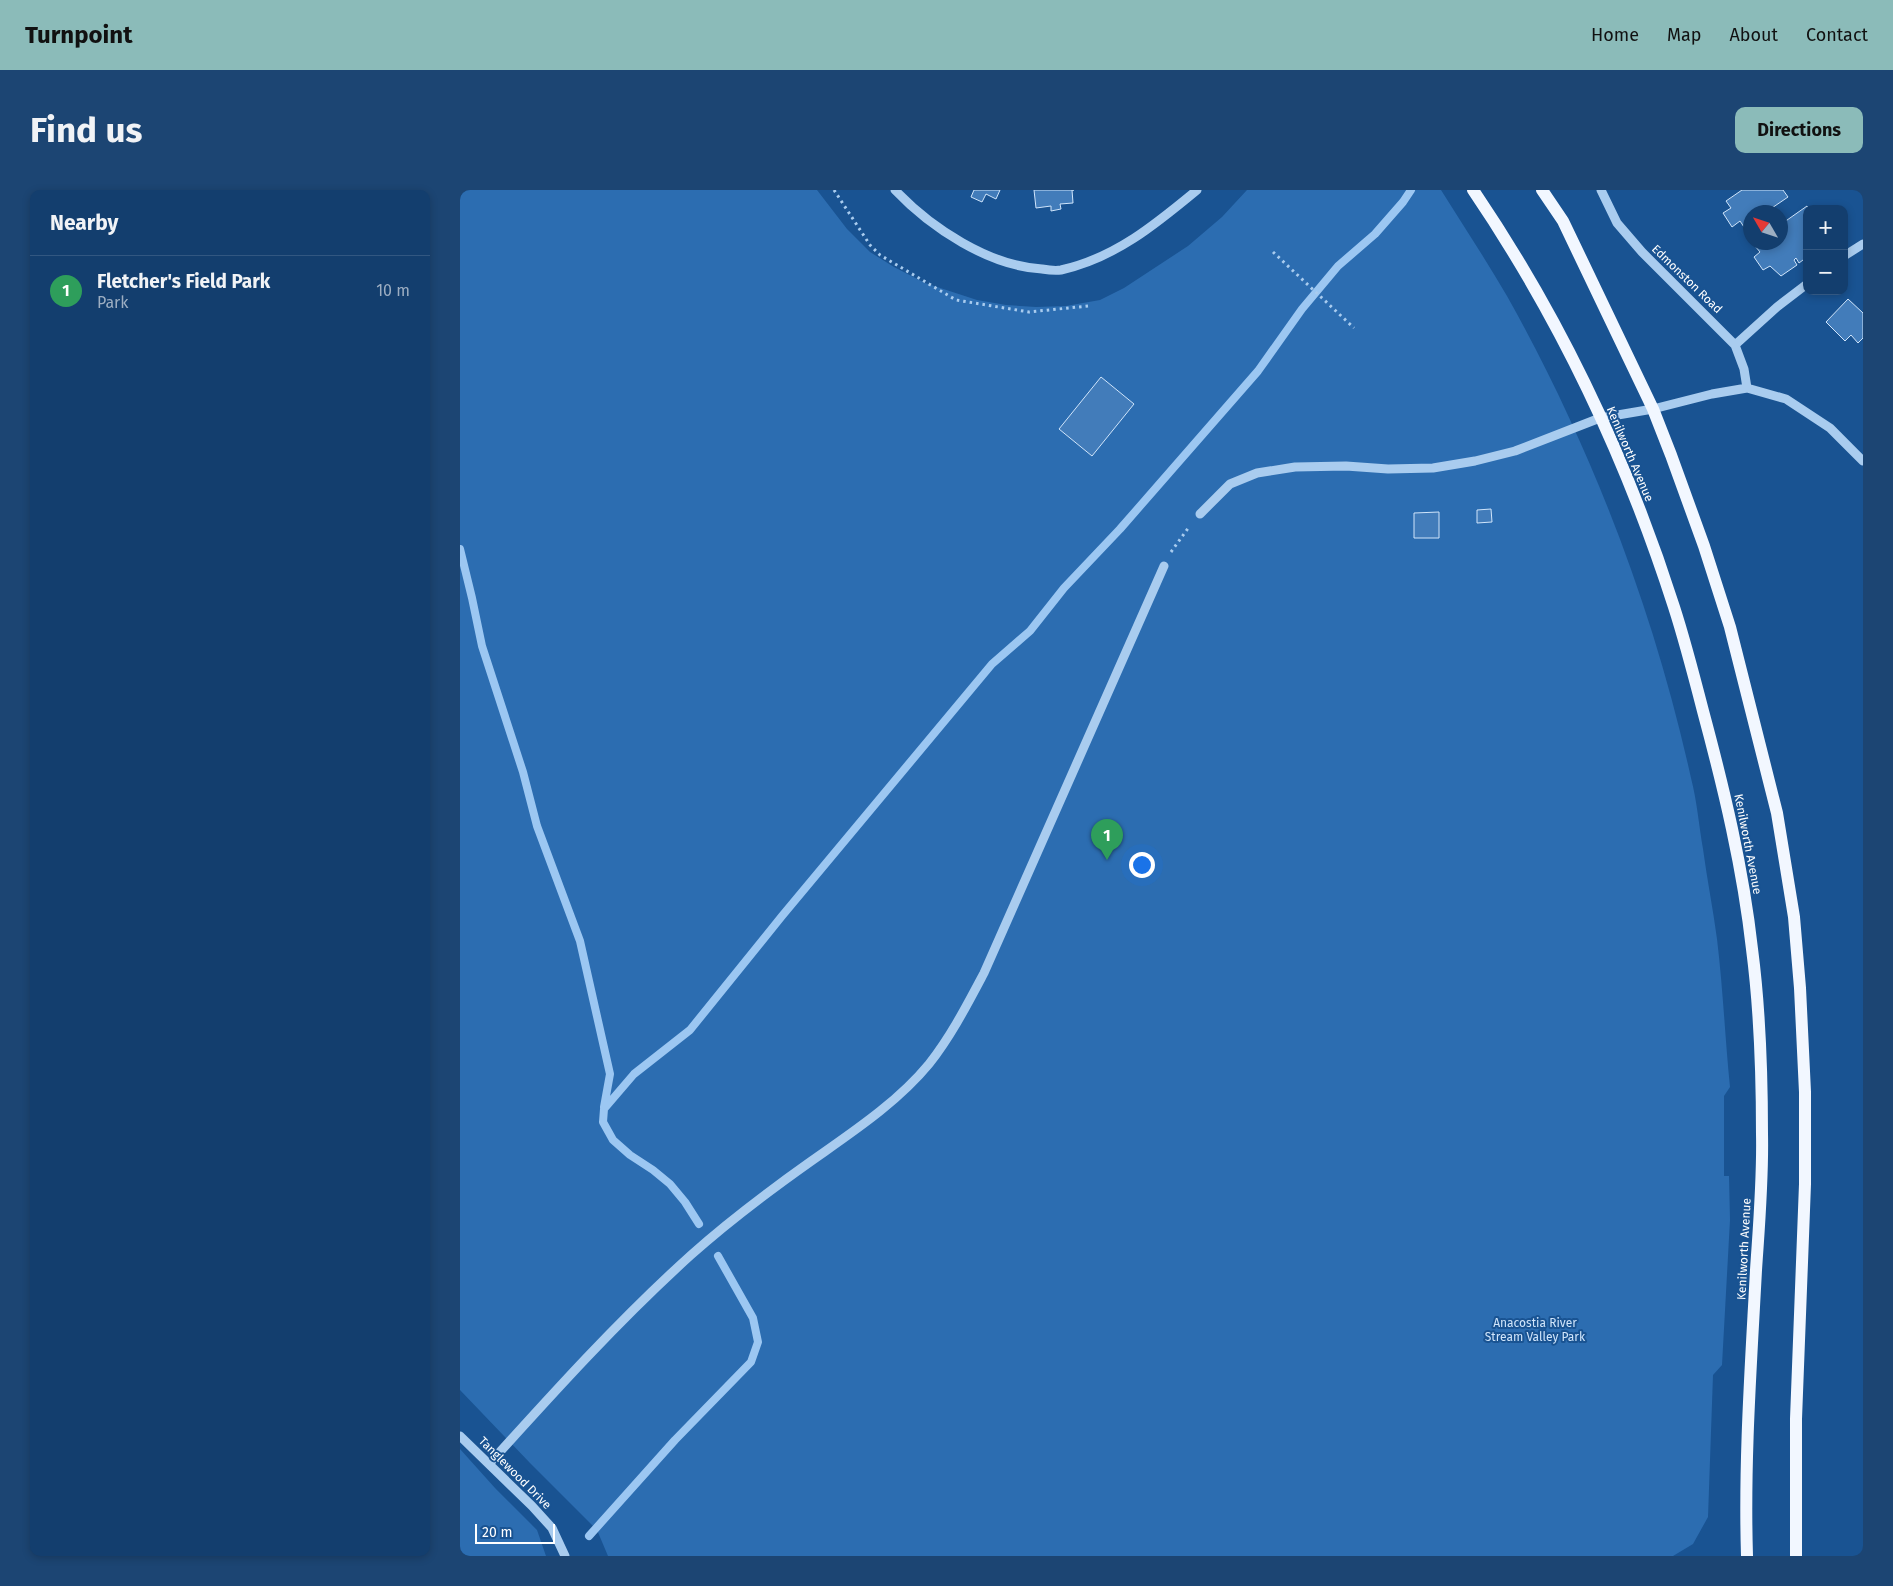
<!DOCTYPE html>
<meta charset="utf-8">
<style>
:root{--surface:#133e6e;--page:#1c4573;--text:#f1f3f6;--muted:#9daec2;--line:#325781;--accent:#8bbbb9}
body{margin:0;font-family:"Fira Sans",sans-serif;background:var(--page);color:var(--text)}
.controls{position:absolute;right:15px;top:15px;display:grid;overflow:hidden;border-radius:10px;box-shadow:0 2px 8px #0003}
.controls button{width:45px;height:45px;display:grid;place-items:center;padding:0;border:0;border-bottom:1px solid var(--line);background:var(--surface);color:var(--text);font:25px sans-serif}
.compass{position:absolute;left:1283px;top:15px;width:45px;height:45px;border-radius:50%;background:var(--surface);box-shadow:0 2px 8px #0003;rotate:309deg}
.scale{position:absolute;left:15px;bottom:12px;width:80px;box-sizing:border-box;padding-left:5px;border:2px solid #fff;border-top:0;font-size:14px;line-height:18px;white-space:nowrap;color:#fff;-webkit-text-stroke:4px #195392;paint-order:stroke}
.you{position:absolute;left:681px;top:674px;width:18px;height:18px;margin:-12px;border:4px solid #fff;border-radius:50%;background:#1a73e8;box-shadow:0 0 0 8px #1a73e833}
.badge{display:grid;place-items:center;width:32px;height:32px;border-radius:50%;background:var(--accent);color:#fff;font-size:16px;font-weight:700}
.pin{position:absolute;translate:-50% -41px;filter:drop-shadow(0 1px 2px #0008)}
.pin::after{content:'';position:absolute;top:26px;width:18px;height:15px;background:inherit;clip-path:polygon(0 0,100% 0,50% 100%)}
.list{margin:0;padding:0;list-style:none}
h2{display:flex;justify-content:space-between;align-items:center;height:65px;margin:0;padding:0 20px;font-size:21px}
h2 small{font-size:16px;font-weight:400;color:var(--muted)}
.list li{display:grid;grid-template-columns:32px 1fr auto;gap:15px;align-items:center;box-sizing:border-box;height:70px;padding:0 20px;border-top:1px solid var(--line)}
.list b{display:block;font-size:19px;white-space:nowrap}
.list p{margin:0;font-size:16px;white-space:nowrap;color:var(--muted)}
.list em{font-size:16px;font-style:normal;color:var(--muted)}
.map{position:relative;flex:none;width:1403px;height:1366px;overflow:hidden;border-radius:10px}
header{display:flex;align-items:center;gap:30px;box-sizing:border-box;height:70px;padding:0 25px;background:var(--accent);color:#111}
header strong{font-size:24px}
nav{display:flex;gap:28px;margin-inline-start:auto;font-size:18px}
.intro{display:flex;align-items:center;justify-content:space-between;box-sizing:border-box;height:120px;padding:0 30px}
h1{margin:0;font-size:35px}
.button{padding:12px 22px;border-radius:10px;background:var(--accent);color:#111;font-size:18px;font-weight:700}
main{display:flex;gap:30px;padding:0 30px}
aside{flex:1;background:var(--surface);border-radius:10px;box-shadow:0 2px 8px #0003}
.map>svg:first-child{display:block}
.green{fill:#2c6db1}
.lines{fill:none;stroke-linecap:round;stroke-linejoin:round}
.stream{stroke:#9cc7f2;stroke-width:8}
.building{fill:#427cba;stroke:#d0e5fb}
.path{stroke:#a9ccef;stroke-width:3;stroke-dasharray:2.5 4;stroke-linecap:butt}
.minor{stroke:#a9ccef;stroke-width:9}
.major{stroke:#f2f7ff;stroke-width:12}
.labels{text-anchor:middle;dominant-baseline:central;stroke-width:4;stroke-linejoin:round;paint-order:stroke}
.street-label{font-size:12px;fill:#fff;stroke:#195392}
.park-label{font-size:12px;fill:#d0e5fb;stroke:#195392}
</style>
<header>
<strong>Turnpoint</strong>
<nav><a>Home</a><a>Map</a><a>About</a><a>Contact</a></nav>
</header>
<div class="intro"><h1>Find us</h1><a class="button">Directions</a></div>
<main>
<aside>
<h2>Nearby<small></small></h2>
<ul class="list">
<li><span class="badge" style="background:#2e9e5b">1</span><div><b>Fletcher's Field Park</b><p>Park</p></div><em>10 m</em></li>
</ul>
</aside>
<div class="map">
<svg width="1403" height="1366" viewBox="0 0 1403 1366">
<rect width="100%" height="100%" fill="#195392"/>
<!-- green -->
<path class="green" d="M 0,0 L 357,0 L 387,39 L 410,62 L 434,77 L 465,93 L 517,110 L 546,115 L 576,117 L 606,116 L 640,110 L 664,98 L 728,56 L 762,27 L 787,0 L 981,0 C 1003,35 1026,70 1047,106 C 1131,256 1194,420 1231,588 C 1237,611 1239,636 1243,659 C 1247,689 1253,719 1257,749 C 1263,798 1265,848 1270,897 L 1264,906 L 1264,986 L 1269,986 L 1270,1030 L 1262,1175 L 1253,1185 L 1248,1327 L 1233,1354 L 1213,1366 L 148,1366 L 137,1340 L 70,1273 L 0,1200 Z
M 0,1259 L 35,1298 L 77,1340 L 86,1366 L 0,1366 Z"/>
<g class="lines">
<!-- stream -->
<path class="stream" d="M 0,359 L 12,408 L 22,456 L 63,582 L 77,636 L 120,751 L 150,884 L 144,917
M 239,1034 L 225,1012 L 210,994 L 193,980 L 170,965 L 153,950 L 143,932 L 144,919 L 174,884 L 230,840 L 322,726 L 532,474 L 570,441 L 604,398 L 660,339 L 798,181 L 842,119 L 878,76 L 915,44 L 943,12 L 951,0
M 129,1346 L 215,1250 L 291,1172 L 298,1152 L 293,1128 L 258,1066"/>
</g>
<!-- building -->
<path class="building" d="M 514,0 L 540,0 L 536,9 L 526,4 L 522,12 L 511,7 Z
M 574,0 L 614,0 L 612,0 L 613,13 L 600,14 L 601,19 L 591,21 L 591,16 L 576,18 Z
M 1282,0 L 1323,0 L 1328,7 L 1306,22 L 1290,22 L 1290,33 L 1284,37 L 1280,31 L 1272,37 L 1263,23 L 1271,18 L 1266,11 Z
M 1347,16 L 1348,19 L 1347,19 L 1347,67 L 1339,73 L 1336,68 L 1334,70 L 1337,75 L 1321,86 L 1310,76 L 1303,80 L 1294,67 L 1300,62 L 1295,56 L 1301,52 L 1320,52 L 1320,35 Z
M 1388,109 L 1403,123 L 1403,148 L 1398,153 L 1391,145 L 1385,151 L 1366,132 Z
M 641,187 L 674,214 L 632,266 L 599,239 Z
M 1031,319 L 1032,332 L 1017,333 L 1017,320 Z
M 979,322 L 979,348 L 954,348 L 954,323 Z"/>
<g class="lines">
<!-- path -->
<path class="path" d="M 374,0 L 410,55 L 420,65 L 496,110 L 569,122 L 628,116
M 813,62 L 894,138
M 711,362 L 729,337"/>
<!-- minor -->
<path class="minor" d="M 435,0 C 471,38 529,76 582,79 C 588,80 595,81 601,80 C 655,68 696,34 737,0
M 1141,0 L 1157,33 L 1182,62 L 1275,155 L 1284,179 L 1287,198
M 1384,66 L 1403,54
M 1275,155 L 1317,117 L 1347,94
M 740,324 L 770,294 L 797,283 L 835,277 L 886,276 L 928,279 L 973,278 L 1015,271 L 1055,261 L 1140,228 L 1193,219 L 1252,204 L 1287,198 L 1326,209 L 1370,238 L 1403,271
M 0,1246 L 72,1316 L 92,1338 L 105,1366
M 29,1274 C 94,1202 159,1130 231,1065 C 269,1031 309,1001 350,972 C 391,943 437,913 469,874 C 491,846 507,815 524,783 L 704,376"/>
<!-- major -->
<path class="major" d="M 1013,0 C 1100,128 1167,270 1214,417 C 1225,451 1234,486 1243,521 C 1264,599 1283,678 1292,759 C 1300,820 1302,882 1302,944 C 1303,989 1299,1035 1296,1080 C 1291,1175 1284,1271 1287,1366
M 1082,0 L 1103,31 L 1193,219 L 1211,265 L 1244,356 L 1270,437 L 1317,623 L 1334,727 L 1340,798 L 1345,902 L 1345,994 L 1336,1229 L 1336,1366"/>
</g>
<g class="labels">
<!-- street labels -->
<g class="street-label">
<text transform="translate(1227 89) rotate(44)">Edmonston Road</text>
<text transform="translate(1170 264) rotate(67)">Kenilworth Avenue</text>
<text transform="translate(1288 654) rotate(79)">Kenilworth Avenue</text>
<text transform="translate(1284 1059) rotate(-87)">Kenilworth Avenue</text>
<text transform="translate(55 1283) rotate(45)">Tanglewood Drive</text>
</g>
<!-- park labels -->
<g class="park-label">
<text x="1075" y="1133">Anacostia River<tspan x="1075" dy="14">Stream Valley Park</tspan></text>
</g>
</g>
</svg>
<div class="controls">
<button>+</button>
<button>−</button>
</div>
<svg class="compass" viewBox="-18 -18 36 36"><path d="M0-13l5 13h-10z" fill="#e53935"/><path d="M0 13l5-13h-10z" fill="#9daec2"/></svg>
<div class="scale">20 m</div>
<div class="you"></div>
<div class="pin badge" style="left:647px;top:670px;background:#2e9e5b">1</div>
</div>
</main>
